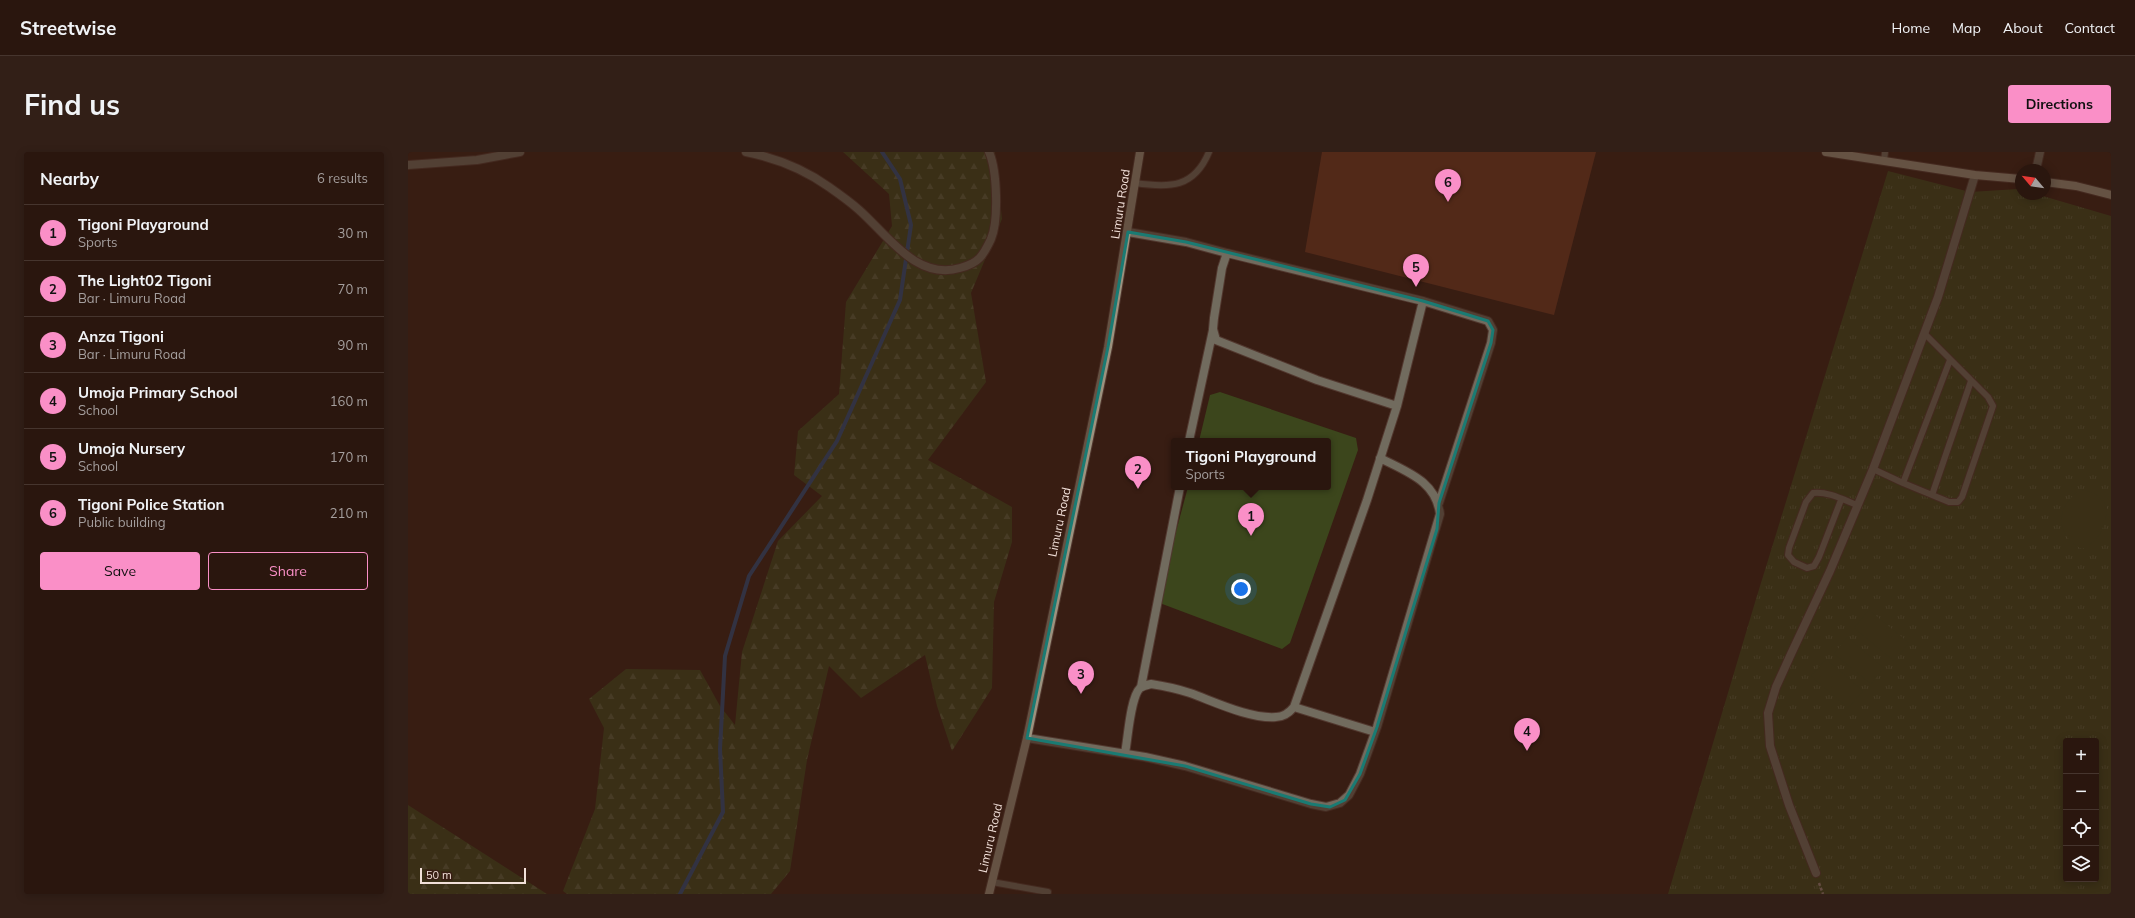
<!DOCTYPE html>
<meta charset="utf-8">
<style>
:root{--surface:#2a160e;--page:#321f17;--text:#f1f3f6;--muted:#a59f9e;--line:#46352e;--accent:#fa8fc7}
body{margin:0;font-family:Mulish,sans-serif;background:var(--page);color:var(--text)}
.controls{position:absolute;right:12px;bottom:12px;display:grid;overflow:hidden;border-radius:4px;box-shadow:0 2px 10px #0003}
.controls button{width:36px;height:36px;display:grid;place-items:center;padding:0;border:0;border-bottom:1px solid var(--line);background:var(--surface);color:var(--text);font:20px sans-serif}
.compass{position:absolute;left:1607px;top:12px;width:36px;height:36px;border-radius:50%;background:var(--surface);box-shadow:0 2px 10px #0003;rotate:299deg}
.scale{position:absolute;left:12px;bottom:10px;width:106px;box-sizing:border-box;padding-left:4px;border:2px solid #f2e0d9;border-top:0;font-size:11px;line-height:14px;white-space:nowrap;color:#f2e0d9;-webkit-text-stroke:3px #381d13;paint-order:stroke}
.you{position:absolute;left:833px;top:437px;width:14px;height:14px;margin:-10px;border:3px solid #fff;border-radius:50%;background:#1a73e8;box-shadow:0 0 0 6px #1a73e833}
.badge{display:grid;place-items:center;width:26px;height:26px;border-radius:50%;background:var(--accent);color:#111;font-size:13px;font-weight:700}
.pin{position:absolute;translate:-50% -33px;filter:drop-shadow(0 1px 2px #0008)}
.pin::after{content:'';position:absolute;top:21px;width:14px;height:12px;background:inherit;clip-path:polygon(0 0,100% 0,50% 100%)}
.popup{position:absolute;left:763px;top:286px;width:160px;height:52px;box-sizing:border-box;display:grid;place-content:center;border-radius:4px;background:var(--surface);filter:drop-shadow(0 1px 3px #0005);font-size:13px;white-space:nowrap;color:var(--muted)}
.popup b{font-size:15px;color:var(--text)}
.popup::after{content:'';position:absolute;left:50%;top:100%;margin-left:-8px;border:8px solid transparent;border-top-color:var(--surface)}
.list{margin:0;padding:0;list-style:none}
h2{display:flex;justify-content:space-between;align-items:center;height:52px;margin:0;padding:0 16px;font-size:17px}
h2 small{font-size:13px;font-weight:400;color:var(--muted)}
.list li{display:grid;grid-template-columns:26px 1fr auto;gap:12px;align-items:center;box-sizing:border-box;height:56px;padding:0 16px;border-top:1px solid var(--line)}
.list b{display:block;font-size:15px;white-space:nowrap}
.list p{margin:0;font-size:13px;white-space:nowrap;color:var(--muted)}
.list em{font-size:13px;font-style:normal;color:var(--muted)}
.actions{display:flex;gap:8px;padding:12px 16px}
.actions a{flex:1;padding:9px 0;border:1px solid var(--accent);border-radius:4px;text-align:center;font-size:14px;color:var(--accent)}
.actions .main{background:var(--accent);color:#111}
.icon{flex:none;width:22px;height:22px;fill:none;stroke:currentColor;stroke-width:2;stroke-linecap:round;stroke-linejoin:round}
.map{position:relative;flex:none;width:1703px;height:742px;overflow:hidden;border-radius:4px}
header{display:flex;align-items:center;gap:24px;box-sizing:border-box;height:56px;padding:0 20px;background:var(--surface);border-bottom:1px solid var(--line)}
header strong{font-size:19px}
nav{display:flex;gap:22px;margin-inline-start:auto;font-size:14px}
.intro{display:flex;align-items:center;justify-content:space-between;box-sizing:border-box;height:96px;padding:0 24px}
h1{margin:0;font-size:28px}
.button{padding:10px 18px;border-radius:4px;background:var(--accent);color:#111;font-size:14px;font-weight:700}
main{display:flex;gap:24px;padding:0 24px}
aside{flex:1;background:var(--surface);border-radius:4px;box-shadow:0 2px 10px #0003}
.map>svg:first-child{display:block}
.grass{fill:url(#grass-tufts);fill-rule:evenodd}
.forest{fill:url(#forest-firs)}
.garden{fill:#3c461c}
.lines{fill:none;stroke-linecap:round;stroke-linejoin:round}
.stream{stroke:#2c4d7c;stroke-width:4}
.building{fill:#713821}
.lane-casing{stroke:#52382f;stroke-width:8}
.street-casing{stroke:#52382f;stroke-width:10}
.secondary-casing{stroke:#52382f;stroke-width:10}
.path{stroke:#9a847b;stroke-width:2.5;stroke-dasharray:3 2;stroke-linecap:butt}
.lane{stroke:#716b5e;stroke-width:6}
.street{stroke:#716b5e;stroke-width:8}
.secondary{stroke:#9c927e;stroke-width:8}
.marked{fill:none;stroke:#1a7b73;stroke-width:3;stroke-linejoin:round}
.labels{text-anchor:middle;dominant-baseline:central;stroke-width:3;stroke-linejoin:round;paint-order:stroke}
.street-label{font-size:12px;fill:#f2e0d9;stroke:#381d13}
</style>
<header>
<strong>Streetwise</strong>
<nav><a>Home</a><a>Map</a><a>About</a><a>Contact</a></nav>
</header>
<div class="intro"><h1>Find us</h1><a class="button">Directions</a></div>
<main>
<aside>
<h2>Nearby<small>6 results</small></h2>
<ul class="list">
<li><span class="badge">1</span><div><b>Tigoni Playground</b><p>Sports</p></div><em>30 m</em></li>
<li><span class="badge">2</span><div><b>The Light02 Tigoni</b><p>Bar · Limuru Road</p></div><em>70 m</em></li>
<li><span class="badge">3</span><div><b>Anza Tigoni</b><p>Bar · Limuru Road</p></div><em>90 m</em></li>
<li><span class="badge">4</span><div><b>Umoja Primary School</b><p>School</p></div><em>160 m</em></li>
<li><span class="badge">5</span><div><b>Umoja Nursery</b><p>School</p></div><em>170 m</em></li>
<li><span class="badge">6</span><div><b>Tigoni Police Station</b><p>Public building</p></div><em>210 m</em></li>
</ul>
<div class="actions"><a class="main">Save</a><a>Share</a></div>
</aside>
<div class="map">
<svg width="1703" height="742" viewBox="0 0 1703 742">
<defs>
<pattern id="grass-tufts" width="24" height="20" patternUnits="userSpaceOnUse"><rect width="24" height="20" fill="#3c461c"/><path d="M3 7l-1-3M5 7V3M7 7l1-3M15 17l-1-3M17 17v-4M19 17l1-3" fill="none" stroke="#59603c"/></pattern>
<pattern id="forest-firs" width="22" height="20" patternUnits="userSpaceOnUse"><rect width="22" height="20" fill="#3c461c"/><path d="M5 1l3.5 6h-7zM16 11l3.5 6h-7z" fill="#59603c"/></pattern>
</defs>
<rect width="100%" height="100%" fill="#381d13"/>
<!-- grass -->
<path class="grass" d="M 1480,19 L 1562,40 L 1610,37 L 1613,38 L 1613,42 L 1628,42 L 1703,64 L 1703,742 L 1260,742 L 1348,447 ZM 1658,589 L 1688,589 L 1688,727 L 1658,727 Z"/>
<!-- forest -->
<path class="forest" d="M 435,0 L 587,0 L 594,67 L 563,141 L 578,230 L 520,308 L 604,355 L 604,390 L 586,450 L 584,536 L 544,599 L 529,554 L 517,503 L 453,546 L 421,514 L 399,608 L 382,719 L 363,742 L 159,742 L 155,739 L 187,657 L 196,576 L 181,547 L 218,517 L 292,518 L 312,554 L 327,573 L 334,500 L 370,389 L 414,344 L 386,323 L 390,279 L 431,242 L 438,150 L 484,74 L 481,42 Z
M 0,653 L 139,742 L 0,742 Z"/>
<!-- garden -->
<path class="garden" d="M 812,240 L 948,286 L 950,298 L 882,491 L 874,497 L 749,450 L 780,335 L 920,335 L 920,289 L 791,289 L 802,243 Z
M 1672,338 C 1686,339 1691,343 1699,355 C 1698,372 1692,390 1674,397 C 1647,384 1647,355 1672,338 Z
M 1461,458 L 1501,491 L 1486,509 L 1446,476 Z
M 1439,485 L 1476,516 L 1463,532 L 1426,502 Z
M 1418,507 L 1455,539 L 1440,556 L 1403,524 Z"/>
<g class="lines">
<!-- stream -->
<path class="stream" d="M 272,742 L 315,660 L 312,597 L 317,504 L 341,424 L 429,289 L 492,148 L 503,73 L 492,27 L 474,0"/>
</g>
<!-- building -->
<path class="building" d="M 914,0 L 1188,0 L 1146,163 L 897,100 Z"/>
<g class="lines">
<defs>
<path id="lane" d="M 1476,9 L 1477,0
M 727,31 C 762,36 786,36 801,0
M 1517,182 L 1580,245 L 1585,254 L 1554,345 L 1550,350 L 1541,350 L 1524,343 L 1563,229
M 1465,317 L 1495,331 L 1542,208
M 1495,331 L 1524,343
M 1433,348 L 1411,405 L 1406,414 L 1399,416 L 1386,410 L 1380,403 L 1381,396 L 1398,350 L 1405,341 C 1419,339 1436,348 1449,353
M 584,730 L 640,740"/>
<path id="street" d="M 338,0 C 368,6 396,17 421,35 C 431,42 441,49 450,57 C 479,82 508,129 552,116 C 571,111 575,104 583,87 C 591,68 589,18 581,0
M 0,13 L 69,8 L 112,0
M 1628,18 L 1632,0
M 819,101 L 1015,149 L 989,254
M 1015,149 L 1080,169 L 1085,178 L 1083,191 L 1031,351
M 781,289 L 805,178
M 733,535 L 772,335
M 886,555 L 967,580
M 619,586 L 737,605 L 777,614 L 903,652 L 918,655 L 932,651 L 941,643 L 952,622 L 969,575 L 1032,362 C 1028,329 999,320 972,306
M 717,601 C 720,587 722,546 732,536 C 735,534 739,533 743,532 C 756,534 770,537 782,541 C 807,550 842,567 868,565 C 876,565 881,561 886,555 L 959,348 L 989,254 L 909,228 L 808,188 L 805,177 L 806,166 L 814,116 L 819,101 L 778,90 L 720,80
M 1408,721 L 1381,653 L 1362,594 L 1360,561 L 1368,535 L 1383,502 L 1422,419 L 1465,317 L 1530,145 L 1567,23"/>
<path id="secondary" d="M 1418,0 L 1567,23 L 1613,27
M 1637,30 L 1668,34 L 1703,43
M 581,742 L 619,586 L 700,195 L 732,0"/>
</defs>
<!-- lane casing -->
<use href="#lane" class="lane-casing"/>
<!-- street casing -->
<use href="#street" class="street-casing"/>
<!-- secondary casing -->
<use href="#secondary" class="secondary-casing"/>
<!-- path -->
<path class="path" d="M 1411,731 L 1415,742"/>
<!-- lane -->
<use href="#lane" class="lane"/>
<!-- street -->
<use href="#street" class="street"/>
<!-- secondary -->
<use href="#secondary" class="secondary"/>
</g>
<!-- marked area -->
<path d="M0 0H1703V742H0ZM 720,80 L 778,90 L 1015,149 L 1080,169 L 1085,178 L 1083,191 L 1031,351 L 1029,377 L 969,575 L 952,622 L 937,648 L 922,655 L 903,652 L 777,614 L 619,586 L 700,195 Z" fill="#381d13" fill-opacity=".55" fill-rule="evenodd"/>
<path class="marked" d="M 720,80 L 778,90 L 1015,149 L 1080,169 L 1085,178 L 1083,191 L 1031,351 L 1029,377 L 969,575 L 952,622 L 937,648 L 922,655 L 903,652 L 777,614 L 619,586 L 700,195 Z"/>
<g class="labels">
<!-- street labels -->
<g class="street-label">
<text transform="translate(712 52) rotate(-81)">Limuru Road</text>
<text transform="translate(651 370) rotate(-78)">Limuru Road</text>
<text transform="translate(582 686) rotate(-77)">Limuru Road</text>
</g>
</g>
</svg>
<div class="controls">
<button>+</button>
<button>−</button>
<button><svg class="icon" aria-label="locate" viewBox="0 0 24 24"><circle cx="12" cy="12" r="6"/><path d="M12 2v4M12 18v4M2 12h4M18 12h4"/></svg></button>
<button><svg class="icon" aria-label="layers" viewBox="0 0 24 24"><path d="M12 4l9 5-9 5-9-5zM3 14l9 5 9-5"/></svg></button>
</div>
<svg class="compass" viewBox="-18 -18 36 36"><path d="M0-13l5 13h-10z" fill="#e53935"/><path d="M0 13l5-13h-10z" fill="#a59f9e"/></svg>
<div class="scale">50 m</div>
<div class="you"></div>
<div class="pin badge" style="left:843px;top:384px">1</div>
<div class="popup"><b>Tigoni Playground</b>Sports</div>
<div class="pin badge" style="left:730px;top:337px">2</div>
<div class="pin badge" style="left:673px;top:542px">3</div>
<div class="pin badge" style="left:1119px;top:599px">4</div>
<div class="pin badge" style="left:1008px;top:135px">5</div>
<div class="pin badge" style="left:1040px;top:50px">6</div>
</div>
</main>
